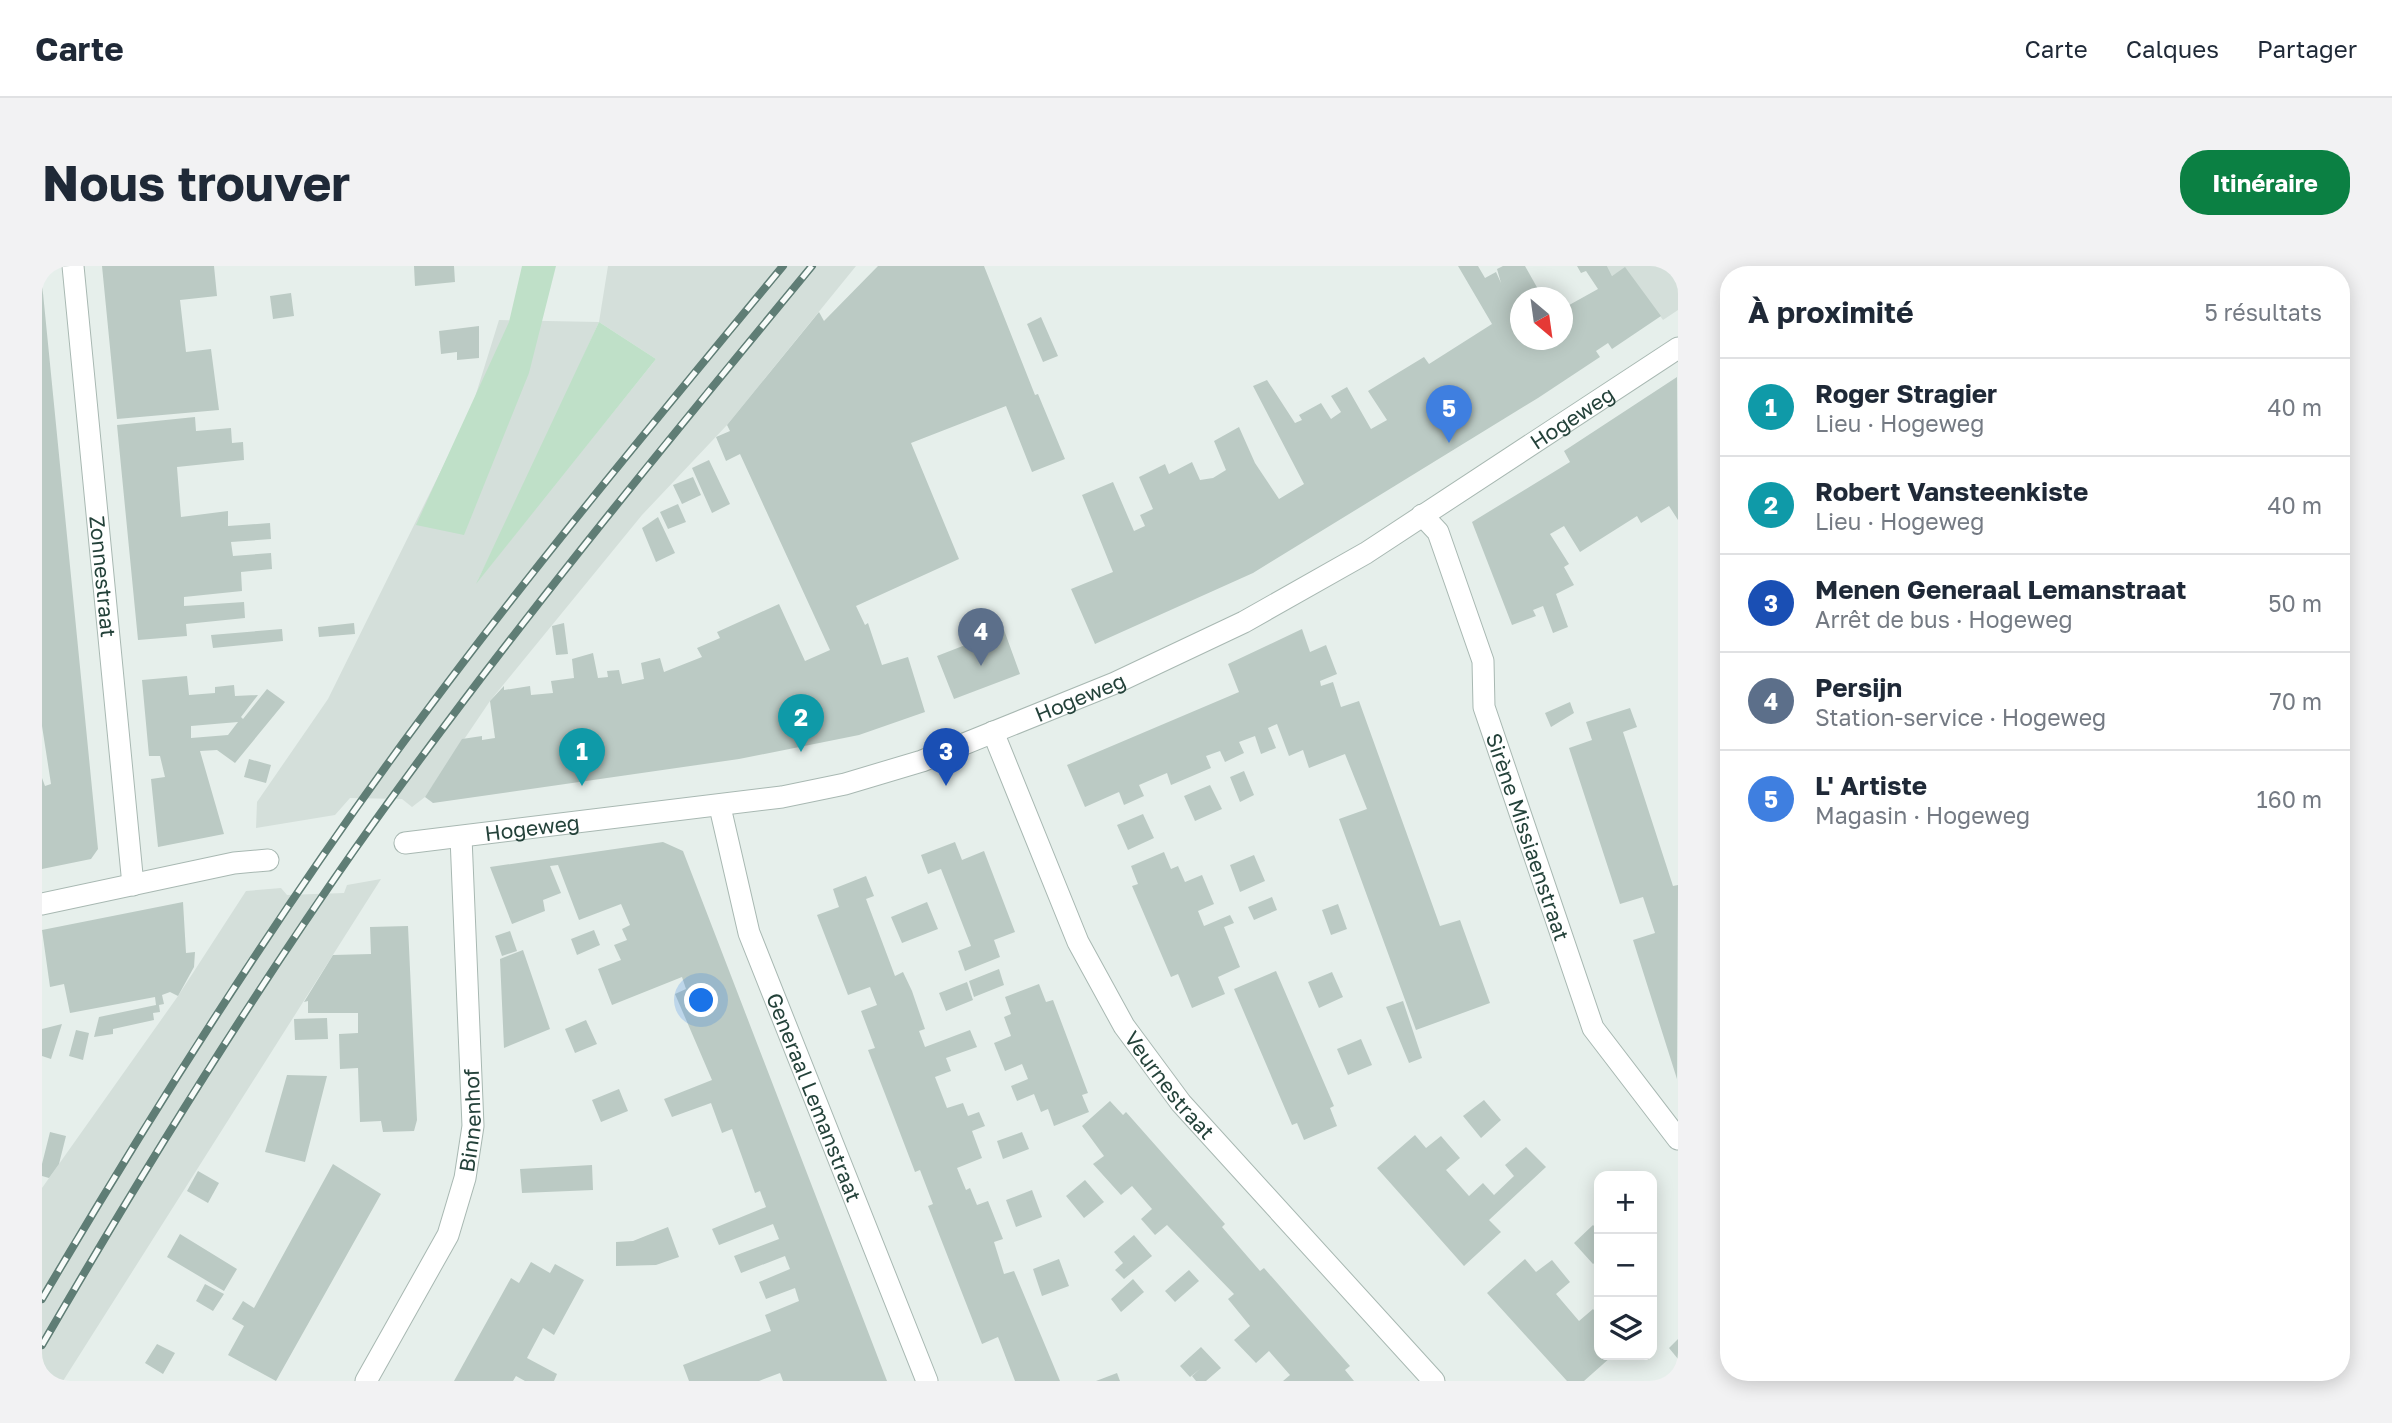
<!DOCTYPE html>
<html lang="fr">
<meta charset="utf-8">
<style>
:root{--surface:#fff;--page:#f2f2f3;--text:#1f2937;--muted:#747a83;--line:#e0e1e3;--accent:#0b8043}
body{margin:0;font-family:"Golos Text",sans-serif;background:var(--page);color:var(--text)}
.controls{position:absolute;right:21px;bottom:21px;display:grid;overflow:hidden;border-radius:14px;box-shadow:0 4px 18px #0003}
.controls button{width:63px;height:63px;display:grid;place-items:center;padding:0;border:0;border-bottom:2px solid var(--line);background:var(--surface);color:var(--text);font:35px sans-serif}
.compass{position:absolute;left:1468px;top:21px;width:63px;height:63px;border-radius:50%;background:var(--surface);box-shadow:0 4px 18px #0003;rotate:151deg}
.you{position:absolute;left:660px;top:735px;width:24px;height:24px;margin:-18px;border:5px solid #fff;border-radius:50%;background:#1a73e8;box-shadow:0 0 0 10px #1a73e833}
.badge{display:grid;place-items:center;width:46px;height:46px;border-radius:50%;background:var(--accent);color:#fff;font-size:23px;font-weight:700}
.pin{position:absolute;translate:-50% -58px;filter:drop-shadow(0 2px 4px #0008)}
.pin::after{content:'';position:absolute;top:37px;width:24px;height:21px;background:inherit;clip-path:polygon(0 0,100% 0,50% 100%)}
.list{margin:0;padding:0;list-style:none}
h2{display:flex;justify-content:space-between;align-items:center;height:91px;margin:0;padding:0 28px;font-size:30px}
h2 small{font-size:23px;font-weight:400;color:var(--muted)}
.list li{display:grid;grid-template-columns:46px 1fr auto;gap:21px;align-items:center;box-sizing:border-box;height:98px;padding:0 28px;border-top:2px solid var(--line)}
.list b{display:block;font-size:26px;white-space:nowrap}
.list p{margin:0;font-size:23px;white-space:nowrap;color:var(--muted)}
.list em{font-size:23px;font-style:normal;color:var(--muted)}
.icon{flex:none;width:38px;height:38px;fill:none;stroke:currentColor;stroke-width:2;stroke-linecap:round;stroke-linejoin:round}
.map{position:relative;flex:none;width:1636px;height:1115px;overflow:hidden;border-radius:28px}
header{display:flex;align-items:center;gap:42px;box-sizing:border-box;height:98px;padding:0 35px;background:var(--surface);border-bottom:2px solid var(--line)}
header strong{font-size:33px}
nav{display:flex;gap:38px;margin-inline-start:auto;font-size:24px}
.intro{display:flex;align-items:center;justify-content:space-between;box-sizing:border-box;height:168px;padding:0 42px}
h1{margin:0;font-size:49px}
.button{padding:18px 32px;border-radius:28px;background:var(--accent);color:#fff;font-size:24px;font-weight:700}
main{display:flex;gap:42px;padding:0 42px}
aside{flex:1;background:var(--surface);border-radius:28px;box-shadow:0 4px 18px #0003}
.map>svg:first-child{display:block}
.built{fill:#d4dfda;fill-rule:evenodd}
.green{fill:#bfe0c8}
.building{fill:#bbcac4;fill-rule:evenodd}
.lines{fill:none;stroke-linecap:round;stroke-linejoin:round}
.minor-casing{stroke:#a8b8b2;stroke-width:23}
.minor{stroke:#fff;stroke-width:21}
.rail-casing{stroke:#5f7d75;stroke-width:8}
.rail{stroke:#f7fbf9;stroke-width:5;stroke-dasharray:16;stroke-linecap:butt}
.labels{text-anchor:middle;dominant-baseline:central;stroke-width:5;stroke-linejoin:round;paint-order:stroke}
.street-label{font-size:21px;fill:#24423a;stroke:#f7fbf9}
</style>
<header>
<strong>Carte</strong>
<nav><a>Carte</a><a>Calques</a><a>Partager</a></nav>
</header>
<div class="intro"><h1>Nous trouver</h1><a class="button">Itinéraire</a></div>
<main>
<div class="map">
<svg width="1636" height="1115" viewBox="0 0 1636 1115">
<rect width="100%" height="100%" fill="#e6efeb"/>
<!-- built -->
<path class="built" d="M 566,0 L 814,0 L 685,159 L 600,249 L 448,435 L 383,531 L 370,541 L 360,533 L 308,532 L 293,549 L 214,562 L 215,536 L 286,433 L 429,144 L 457,54 L 557,56 ZM 557,56 L 614,93 L 436,314 L 494,195 Z
M 1565,0 L 1636,0 L 1636,44 L 1621,54 L 1583,2 L 1570,10 Z
M 339,613 L 21,1115 L 0,1115 L 0,922 L 136,730 L 204,625 L 239,622 L 245,629 L 302,627 L 305,619 Z"/>
<!-- green -->
<path class="green" d="M 480,0 L 514,0 L 487,107 L 422,269 L 374,259 L 467,56 Z
M 557,56 L 614,93 L 434,318 Z"/>
<!-- building -->
<path class="building" d="M 60,0 L 172,0 L 175,30 L 138,34 L 144,86 L 169,83 L 177,144 L 75,153 Z
M 372,0 L 412,0 L 413,16 L 373,20 Z
M 836,0 L 942,0 L 993,129 L 996,128 L 1023,193 L 990,206 L 964,140 L 869,177 L 917,293 L 814,340 L 823,359 L 826,357 L 840,399 L 866,391 L 883,446 L 817,469 L 697,493 L 391,537 L 383,531 L 420,473 L 440,470 L 440,474 L 453,472 L 448,435 L 462,420 L 462,424 L 488,420 L 489,429 L 511,427 L 509,415 L 532,412 L 530,393 L 551,387 L 556,412 L 566,411 L 565,405 L 577,404 L 580,418 L 602,413 L 599,397 L 618,392 L 622,406 L 660,391 L 655,382 L 678,372 L 675,366 L 737,338 L 763,395 L 788,384 L 698,188 L 684,195 L 674,171 L 688,165 L 685,159 L 777,46 L 782,55 Z
M 1416,0 L 1436,0 L 1443,12 L 1454,6 L 1459,17 L 1455,3 L 1461,0 L 1483,0 L 1501,32 L 1478,32 L 1478,74 L 1520,74 L 1520,43 L 1556,23 L 1544,5 L 1539,7 L 1535,0 L 1565,0 L 1570,10 L 1583,1 L 1619,50 L 1570,83 L 1566,77 L 1554,85 L 1558,91 L 1496,132 L 1211,307 L 1053,378 L 1029,323 L 1071,306 L 1040,229 L 1071,216 L 1092,265 L 1103,260 L 1098,249 L 1111,243 L 1097,211 L 1123,198 L 1127,208 L 1150,196 L 1158,214 L 1171,212 L 1184,204 L 1172,175 L 1197,161 L 1213,197 L 1237,233 L 1262,218 L 1211,120 L 1225,114 L 1253,157 L 1260,154 L 1257,149 L 1279,137 L 1289,153 L 1299,146 L 1289,130 L 1305,121 L 1329,163 L 1345,154 L 1326,125 L 1382,91 L 1387,98 L 1450,58 Z
M 0,17 L 56,583 L 49,593 L 0,603 L 0,512 L 3,520 L 9,518 L 0,460 Z
M 249,27 L 252,50 L 231,53 L 228,30 Z
M 999,51 L 1016,90 L 1001,96 L 985,58 Z
M 437,60 L 437,92 L 415,94 L 415,86 L 399,88 L 397,65 Z
M 1635,111 L 1636,254 L 1627,240 L 1599,257 L 1595,250 L 1538,286 L 1522,260 L 1508,268 L 1527,298 L 1522,301 L 1532,319 L 1514,328 L 1526,361 L 1511,367 L 1501,340 L 1491,344 L 1494,350 L 1470,359 L 1430,256 L 1528,196 L 1522,185 Z
M 153,151 L 154,165 L 189,162 L 190,177 L 201,176 L 202,194 L 135,201 L 139,251 L 186,245 L 186,260 L 228,257 L 229,273 L 189,276 L 191,290 L 229,287 L 230,303 L 199,306 L 200,325 L 142,331 L 142,340 L 202,336 L 203,352 L 144,358 L 145,370 L 96,374 L 75,159 Z
M 667,194 L 688,238 L 670,247 L 650,202 Z
M 651,211 L 659,229 L 640,238 L 631,219 Z
M 636,238 L 644,256 L 626,263 L 618,246 Z
M 616,251 L 633,287 L 614,296 L 600,262 Z
M 312,357 L 313,368 L 277,371 L 276,361 Z
M 522,357 L 526,388 L 514,389 L 510,360 Z
M 240,363 L 241,375 L 171,382 L 169,369 Z
M 1260,363 L 1268,386 L 1284,379 L 1295,408 L 1278,415 L 1279,420 L 1291,416 L 1299,441 L 1317,435 L 1398,660 L 1418,654 L 1448,737 L 1374,764 L 1297,553 L 1325,543 L 1303,488 L 1267,502 L 1261,484 L 1247,490 L 1235,458 L 1226,462 L 1234,482 L 1219,488 L 1213,470 L 1197,476 L 1202,487 L 1183,496 L 1178,485 L 1164,490 L 1169,502 L 1129,519 L 1125,507 L 1097,519 L 1102,530 L 1082,539 L 1077,526 L 1043,541 L 1025,499 L 1197,426 L 1186,398 Z
M 962,364 L 978,408 L 912,433 L 895,390 Z
M 145,410 L 147,429 L 173,427 L 173,421 L 192,419 L 193,430 L 216,429 L 199,451 L 201,453 L 225,423 L 243,436 L 193,497 L 175,484 L 158,485 L 182,568 L 116,581 L 109,513 L 123,511 L 118,490 L 107,490 L 100,414 ZM 196,456 L 186,469 L 149,472 L 149,460 Z
M 1528,436 L 1532,447 L 1509,461 L 1503,447 Z
M 1588,442 L 1595,461 L 1581,466 L 1631,620 L 1636,619 L 1635,813 L 1591,674 L 1613,667 L 1601,631 L 1578,638 L 1527,482 L 1550,474 L 1544,456 Z
M 207,493 L 229,499 L 224,517 L 202,511 Z
M 1202,505 L 1212,529 L 1198,536 L 1188,511 Z
M 1168,519 L 1180,543 L 1153,555 L 1142,530 Z
M 1101,548 L 1112,572 L 1086,584 L 1075,559 Z
M 621,576 L 641,585 L 845,1115 L 741,1115 L 738,1107 L 717,1115 L 647,1115 L 641,1099 L 729,1065 L 723,1049 L 757,1035 L 753,1022 L 724,1033 L 717,1016 L 748,1003 L 743,990 L 699,1007 L 692,990 L 737,973 L 731,958 L 677,979 L 670,963 L 724,941 L 718,925 L 713,927 L 690,863 L 680,867 L 669,837 L 630,851 L 622,833 L 670,814 L 633,728 L 644,723 L 640,711 L 570,739 L 556,703 L 579,694 L 572,679 L 585,674 L 580,663 L 588,659 L 579,638 L 537,654 L 516,599 L 508,600 L 519,627 L 501,634 L 503,645 L 470,658 L 448,601 Z
M 913,576 L 920,594 L 942,585 L 973,666 L 952,674 L 958,691 L 923,705 L 916,685 L 929,680 L 899,603 L 886,608 L 879,589 Z
M 1122,586 L 1129,603 L 1136,600 L 1143,616 L 1160,609 L 1172,638 L 1156,645 L 1162,660 L 1188,649 L 1192,657 L 1182,661 L 1198,701 L 1176,711 L 1183,728 L 1150,742 L 1136,708 L 1129,711 L 1090,620 L 1096,618 L 1089,600 Z
M 1212,589 L 1223,615 L 1198,626 L 1188,599 Z
M 824,610 L 832,630 L 824,633 L 853,710 L 861,706 L 870,725 L 883,763 L 877,765 L 883,781 L 928,764 L 935,781 L 904,792 L 909,805 L 893,811 L 905,842 L 921,837 L 926,850 L 937,846 L 943,860 L 930,865 L 940,892 L 915,902 L 924,924 L 928,922 L 935,939 L 946,935 L 961,973 L 952,976 L 962,1008 L 972,1005 L 1018,1115 L 973,1115 L 956,1071 L 940,1078 L 886,940 L 891,938 L 878,904 L 873,906 L 850,846 L 826,784 L 833,782 L 819,745 L 835,739 L 828,721 L 806,729 L 775,649 L 797,641 L 791,623 Z
M 1230,631 L 1235,644 L 1212,654 L 1206,641 Z
M 141,636 L 144,687 L 153,686 L 152,701 L 136,730 L 128,726 L 120,729 L 122,738 L 117,739 L 118,746 L 111,747 L 112,754 L 71,763 L 71,768 L 52,771 L 57,751 L 114,739 L 113,731 L 28,747 L 22,718 L 8,721 L 0,664 Z
M 885,636 L 896,663 L 860,677 L 849,651 Z
M 1296,638 L 1305,663 L 1289,669 L 1280,644 Z
M 366,660 L 375,854 L 372,865 L 341,866 L 339,855 L 318,856 L 316,802 L 298,803 L 297,768 L 316,767 L 316,747 L 266,747 L 266,735 L 262,736 L 291,689 L 329,688 L 328,661 Z
M 552,664 L 558,679 L 535,689 L 529,673 Z
M 468,665 L 475,685 L 460,690 L 453,670 Z
M 481,684 L 508,763 L 462,782 L 458,693 Z
M 957,703 L 962,719 L 932,731 L 927,715 Z
M 1234,705 L 1292,840 L 1288,842 L 1295,860 L 1262,874 L 1255,857 L 1250,859 L 1192,723 Z
M 1290,706 L 1301,731 L 1277,742 L 1266,716 Z
M 925,716 L 931,734 L 904,745 L 897,727 Z
M 997,718 L 1004,736 L 1011,734 L 1046,827 L 1040,829 L 1047,846 L 1012,860 L 1006,843 L 999,846 L 992,828 L 975,835 L 969,820 L 986,813 L 980,798 L 963,805 L 952,777 L 969,770 L 962,751 L 969,748 L 963,731 Z
M 1361,735 L 1380,792 L 1367,797 L 1344,741 Z
M 285,752 L 286,773 L 253,774 L 252,753 Z
M 544,754 L 555,778 L 533,787 L 523,763 Z
M 20,758 L 9,793 L 0,790 L 0,763 Z
M 34,764 L 47,767 L 41,794 L 27,790 Z
M 1319,773 L 1330,799 L 1306,809 L 1295,783 Z
M 245,809 L 285,810 L 263,896 L 223,886 Z
M 577,823 L 586,845 L 559,856 L 550,834 Z
M 1442,834 L 1459,854 L 1439,872 L 1421,850 Z
M 1068,835 L 1081,849 L 1084,846 L 1183,958 L 1180,961 L 1218,1005 L 1222,1002 L 1286,1075 L 1308,1100 L 1303,1104 L 1312,1115 L 1241,1115 L 1248,1109 L 1227,1085 L 1214,1097 L 1192,1074 L 1208,1060 L 1186,1033 L 1192,1028 L 1125,959 L 1113,969 L 1099,953 L 1110,943 L 1090,920 L 1079,929 L 1051,898 L 1062,890 L 1040,860 Z
M 8,866 L 24,870 L 17,898 L 7,912 L 0,910 L 0,898 Z
M 980,866 L 987,883 L 961,893 L 955,875 Z
M 1373,869 L 1384,882 L 1399,870 L 1418,892 L 1404,904 L 1427,930 L 1441,917 L 1452,929 L 1472,910 L 1463,899 L 1484,881 L 1504,901 L 1447,954 L 1459,966 L 1422,1000 L 1335,902 Z
M 291,898 L 339,928 L 234,1115 L 186,1089 L 202,1060 L 190,1053 L 201,1035 L 212,1042 Z
M 550,899 L 551,924 L 480,927 L 478,903 Z
M 156,905 L 177,917 L 166,937 L 145,925 Z
M 1043,914 L 1062,936 L 1042,952 L 1024,930 Z
M 990,924 L 1000,951 L 974,961 L 964,934 Z
M 1551,959 L 1557,965 L 1557,993 L 1551,998 L 1532,977 Z
M 626,961 L 637,991 L 614,999 L 574,1000 L 574,976 L 591,975 Z
M 138,968 L 195,1003 L 182,1025 L 125,991 Z
M 1092,969 L 1110,990 L 1082,1013 L 1073,1004 L 1081,997 L 1072,986 Z
M 1017,993 L 1027,1020 L 1000,1030 L 991,1003 Z
M 1483,993 L 1494,1006 L 1510,994 L 1528,1016 L 1514,1028 L 1537,1055 L 1551,1043 L 1557,1050 L 1557,1089 L 1569,1091 L 1542,1115 L 1525,1115 L 1445,1027 Z
M 489,996 L 508,1007 L 513,998 L 542,1014 L 512,1069 L 501,1062 L 485,1092 L 515,1108 L 512,1115 L 483,1115 L 474,1110 L 471,1115 L 412,1115 L 469,1012 L 477,1017 Z
M 1147,1004 L 1157,1015 L 1133,1036 L 1123,1025 Z
M 1091,1013 L 1102,1026 L 1079,1046 L 1069,1033 Z
M 163,1018 L 182,1028 L 171,1045 L 154,1035 Z
M 1636,1073 L 1636,1093 L 1627,1082 Z
M 115,1078 L 133,1087 L 121,1108 L 103,1097 Z
M 1159,1081 L 1179,1102 L 1164,1115 L 1154,1115 L 1150,1110 L 1158,1103 L 1148,1111 L 1138,1100 Z
M 1075,1107 L 1078,1115 L 1054,1115 Z"/>
<g class="lines">
<defs>
<g id="minor">
<path id="s1" d="M 31,0 L 91,619"/>
<path id="s2" d="M 1380,249 L 1396,266 L 1441,395 L 1442,441 L 1551,762 L 1636,873"/>
<path id="s3" d="M 951,466 L 1036,676 L 1082,760 L 1139,837 L 1392,1115"/>
<path id="s4" d="M 678,541 L 707,667 L 885,1115"/>
<path id="s5" d="M 363,577 L 740,531 L 803,518 L 880,495 L 1073,417 L 1202,356 L 1324,287 L 1636,82"/>
<path d="M 0,638 L 192,597 L 226,594"/>
<path id="s6" d="M 324,1115 L 406,969 L 423,912 L 431,860 L 419,571"/>
</g>
</defs>
<!-- minor casing -->
<use href="#minor" class="minor-casing"/>
<!-- minor -->
<use href="#minor" class="minor"/>
<defs>
<path id="rail" d="M 0,1033 C 108,849 222,669 347,496 C 471,325 607,162 741,0
M 0,1079 C 98,910 201,743 313,583 C 456,381 613,190 770,0"/>
</defs>
<!-- rail casing -->
<use href="#rail" class="rail-casing"/>
<!-- rail -->
<use href="#rail" class="rail"/>
</g>
<g class="labels">
<!-- street labels -->
<g class="street-label">
<text stroke="none"><textPath href="#s5" startOffset="1262">Hogeweg</textPath></text>
<text stroke="none"><textPath href="#s1" startOffset="312">Zonnestraat</textPath></text>
<text stroke="none"><textPath href="#s5" startOffset="695">Hogeweg</textPath></text>
<text stroke="none"><textPath href="#s5" startOffset="128">Hogeweg</textPath></text>
<text stroke="none"><textPath href="#s2" startOffset="343">Sirène Missiaenstraat</textPath></text>
<text stroke="none"><textPath href="#s3" startOffset="397">Veurnestraat</textPath></text>
<text stroke="none"><textPath href="#s4" startOffset="306">Generaal Lemanstraat</textPath></text>
<text stroke="none"><textPath href="#s6" startOffset="285">Binnenhof</textPath></text>
</g>
</g>
</svg>
<div class="controls">
<button>+</button>
<button>−</button>
<button><svg class="icon" aria-label="layers" viewBox="0 0 24 24"><path d="M12 4l9 5-9 5-9-5zM3 14l9 5 9-5"/></svg></button>
</div>
<svg class="compass" viewBox="-18 -18 36 36"><path d="M0-13l5 13h-10z" fill="#e53935"/><path d="M0 13l5-13h-10z" fill="#747a83"/></svg>
<div class="you"></div>
<div class="pin badge" style="left:540px;top:520px;background:#0f9aa8">1</div>
<div class="pin badge" style="left:759px;top:486px;background:#0f9aa8">2</div>
<div class="pin badge" style="left:904px;top:520px;background:#1a4fb4">3</div>
<div class="pin badge" style="left:939px;top:400px;background:#5c6f8a">4</div>
<div class="pin badge" style="left:1407px;top:177px;background:#3f7fe0">5</div>
</div>
<aside>
<h2>À proximité<small>5 résultats</small></h2>
<ul class="list">
<li><span class="badge" style="background:#0f9aa8">1</span><div><b>Roger Stragier</b><p>Lieu · Hogeweg</p></div><em>40 m</em></li>
<li><span class="badge" style="background:#0f9aa8">2</span><div><b>Robert Vansteenkiste</b><p>Lieu · Hogeweg</p></div><em>40 m</em></li>
<li><span class="badge" style="background:#1a4fb4">3</span><div><b>Menen Generaal Lemanstraat</b><p>Arrêt de bus · Hogeweg</p></div><em>50 m</em></li>
<li><span class="badge" style="background:#5c6f8a">4</span><div><b>Persijn</b><p>Station-service · Hogeweg</p></div><em>70 m</em></li>
<li><span class="badge" style="background:#3f7fe0">5</span><div><b>L' Artiste</b><p>Magasin · Hogeweg</p></div><em>160 m</em></li>
</ul>
</aside>
</main>
